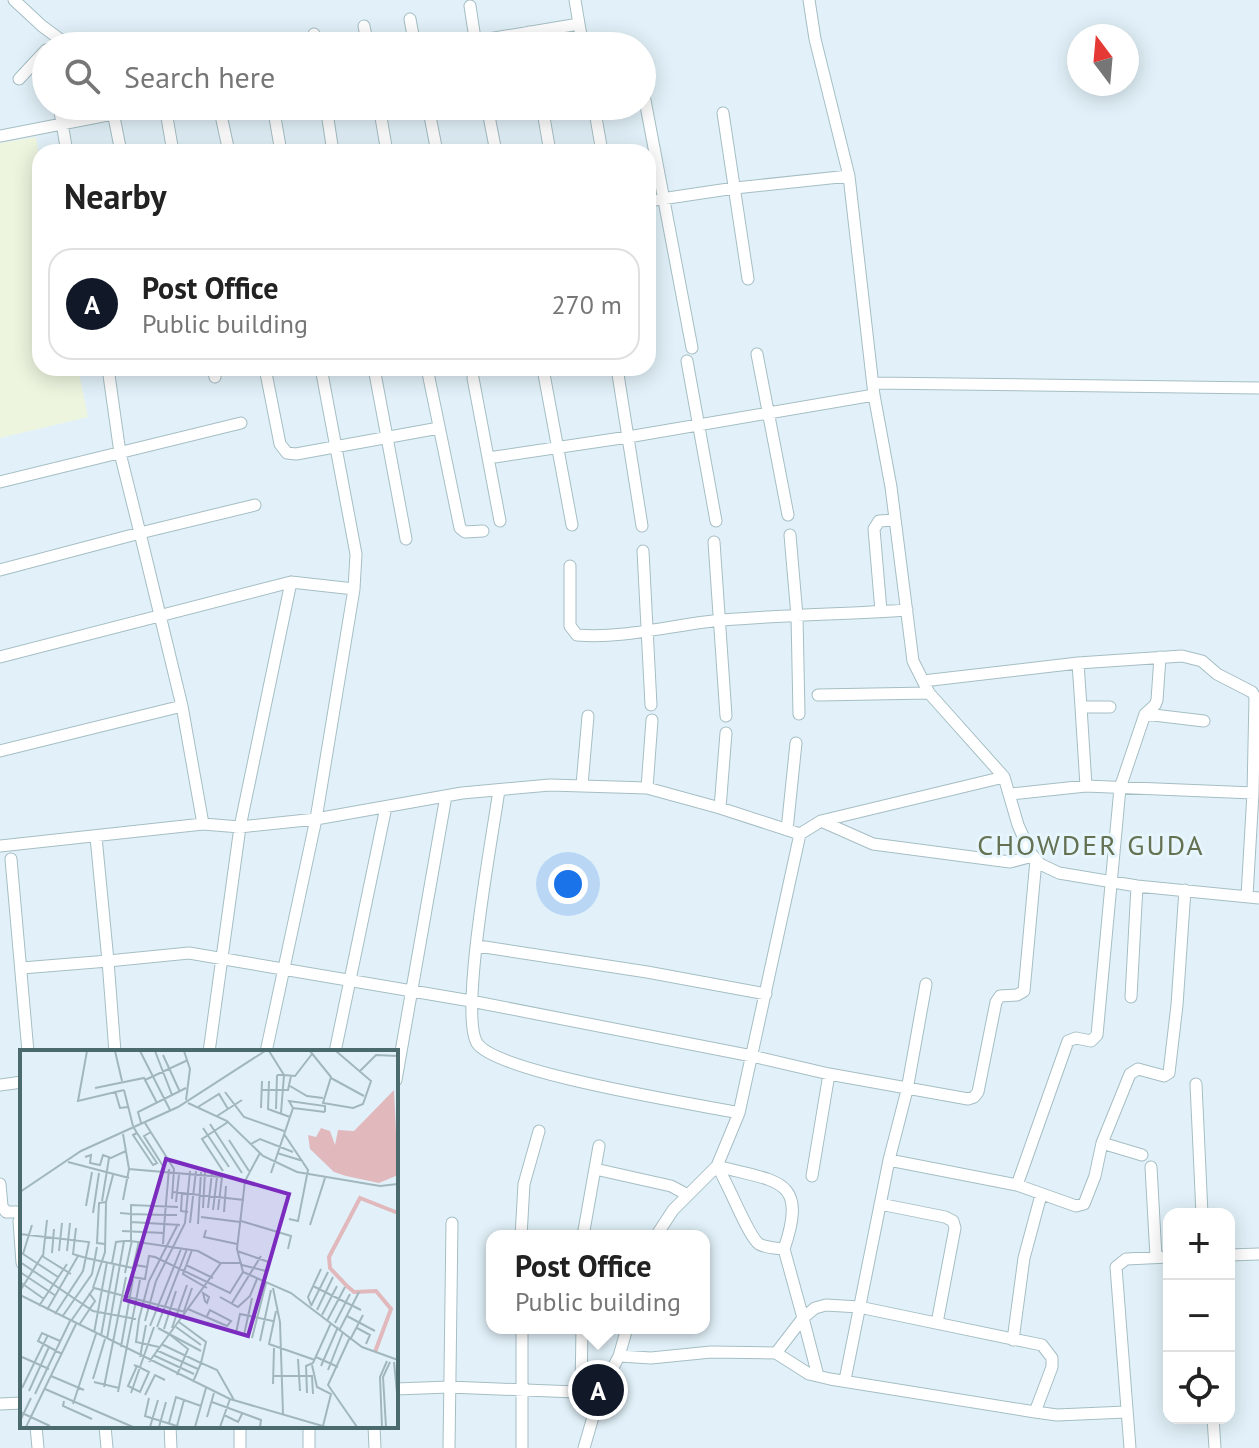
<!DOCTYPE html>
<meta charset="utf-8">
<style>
:root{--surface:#fff;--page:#f2f2f2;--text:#222;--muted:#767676;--line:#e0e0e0;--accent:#111827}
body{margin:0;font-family:"PT Sans",sans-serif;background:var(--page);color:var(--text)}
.controls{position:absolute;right:24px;bottom:24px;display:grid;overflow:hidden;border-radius:16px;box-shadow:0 4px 20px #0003}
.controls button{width:72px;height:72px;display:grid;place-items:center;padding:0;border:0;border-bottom:2px solid var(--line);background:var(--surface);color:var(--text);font:40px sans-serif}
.compass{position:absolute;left:1067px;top:24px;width:72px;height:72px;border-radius:50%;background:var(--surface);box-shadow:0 4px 20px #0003;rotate:344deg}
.you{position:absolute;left:568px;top:884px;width:28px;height:28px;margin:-20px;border:6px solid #fff;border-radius:50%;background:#1a73e8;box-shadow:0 0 0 12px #1a73e833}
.badge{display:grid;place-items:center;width:52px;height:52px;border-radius:50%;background:var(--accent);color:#fff;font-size:26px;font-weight:700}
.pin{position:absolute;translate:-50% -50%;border:4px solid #fff;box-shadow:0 2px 8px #0006}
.popup{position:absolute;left:486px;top:1230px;width:224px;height:104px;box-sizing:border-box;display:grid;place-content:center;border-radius:16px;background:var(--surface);filter:drop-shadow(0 2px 6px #0005);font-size:26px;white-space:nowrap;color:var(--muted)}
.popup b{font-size:30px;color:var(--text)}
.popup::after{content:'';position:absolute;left:50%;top:100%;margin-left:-16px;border:16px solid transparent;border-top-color:var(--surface)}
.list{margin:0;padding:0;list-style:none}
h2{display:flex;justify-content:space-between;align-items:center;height:104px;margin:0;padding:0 32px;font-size:34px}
h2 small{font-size:26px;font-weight:400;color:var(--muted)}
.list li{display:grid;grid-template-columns:52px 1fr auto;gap:24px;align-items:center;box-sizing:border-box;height:112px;margin:0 16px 16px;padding:0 16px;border:2px solid var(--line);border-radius:24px}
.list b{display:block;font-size:30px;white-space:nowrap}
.list p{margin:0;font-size:26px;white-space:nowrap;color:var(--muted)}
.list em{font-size:26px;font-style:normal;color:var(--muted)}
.icon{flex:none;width:44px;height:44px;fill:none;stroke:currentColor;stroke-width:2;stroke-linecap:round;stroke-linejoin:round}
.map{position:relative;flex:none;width:1259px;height:1448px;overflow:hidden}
.search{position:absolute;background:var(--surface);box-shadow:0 4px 20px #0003;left:32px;top:32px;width:624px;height:88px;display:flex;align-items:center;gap:20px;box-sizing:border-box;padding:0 28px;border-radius:44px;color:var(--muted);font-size:30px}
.panel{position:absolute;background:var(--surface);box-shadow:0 4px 20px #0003;left:32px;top:144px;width:624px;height:232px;border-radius:24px}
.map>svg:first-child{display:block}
.education{fill:#edf5df}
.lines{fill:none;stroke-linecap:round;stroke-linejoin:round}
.street-casing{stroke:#a5bec4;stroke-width:13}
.street{stroke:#fff;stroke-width:11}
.labels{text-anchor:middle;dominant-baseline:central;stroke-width:6;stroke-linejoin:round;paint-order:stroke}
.quarter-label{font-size:28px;letter-spacing:2px;fill:#647152;stroke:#e7f5fd}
.inset-river{fill:none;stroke:#e1b9bd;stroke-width:4}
.inset-road{fill:none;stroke:#a1b7bd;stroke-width:2}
.view{fill:#7b2cbf;fill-opacity:0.15;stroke:#7b2cbf;stroke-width:4}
.inset-edge{fill:none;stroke:#4b6a6e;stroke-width:4}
</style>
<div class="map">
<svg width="1259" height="1448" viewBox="0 0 1259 1448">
<rect width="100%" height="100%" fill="#e2f1f9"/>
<!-- education -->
<path class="education" d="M 36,137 L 40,161 L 40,368 L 78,368 L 88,417 L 0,438 L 0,143 Z"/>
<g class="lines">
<defs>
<path id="street" d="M 14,0 L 42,26 L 69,46
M 575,0 L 579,24
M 809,0 L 815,39 L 849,176 L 874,395 L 891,487 L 913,661 L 929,693 L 1004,777 L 1018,825 L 1030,852 L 1040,864 L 1059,873 L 1137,886 L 1259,898
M 470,6 L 476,45
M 410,19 L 415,46
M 364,26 L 368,46
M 529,32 L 531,46
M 314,34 L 316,46
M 262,44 L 262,46
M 446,46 L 579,24 L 583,46
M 19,79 L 46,50
M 644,95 L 692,348
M 59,106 L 67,152
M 165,106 L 173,152
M 219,106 L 229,152
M 273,106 L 281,152
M 326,106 L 333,152
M 379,106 L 387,152
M 428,106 L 437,152
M 487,106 L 496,152
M 542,106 L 550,152
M 594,106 L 602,152
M 112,107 L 121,152
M 723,113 L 748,279
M 0,136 L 154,106
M 648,201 L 735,188 L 849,176
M 757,354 L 788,515
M 687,361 L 716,521
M 213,368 L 215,377
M 265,368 L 280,444 L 287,453 L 296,454 L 439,428
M 374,368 L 406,539
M 427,368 L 460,528 L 465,532 L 483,531
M 481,368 L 482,369
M 617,368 L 642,526
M 544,374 L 572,525
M 473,378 L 500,521
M 874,383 L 1259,388
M 488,458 L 628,437 L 874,395
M 0,482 L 241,423
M 790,535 L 797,616 L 799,714
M 714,542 L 726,716
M 643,551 L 651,705
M 570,566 L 570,626 L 577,635 C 627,639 674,624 723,620 C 784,615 846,614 907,610
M 0,570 L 140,533 L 120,453 L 108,368
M 881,611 L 874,529 L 879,521 L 895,520
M 0,657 L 291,582 L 354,589
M 1078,663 L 1081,707 L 1110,707
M 923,681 L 1078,663 L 1182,656 L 1202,661 L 1217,674 L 1252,692 L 1255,697 L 1253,793 L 1086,786 L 1011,794
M 818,695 L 929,693
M 1081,707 L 1086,786
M 1145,714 L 1204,721
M 0,751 L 182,706
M 582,785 L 588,716
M 647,788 L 652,720
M 499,790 C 493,833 459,1014 477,1043 C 496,1073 696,1104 739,1113
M 720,808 L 726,733
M 821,821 L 873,844 L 1010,862 L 1033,856
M 203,824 L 182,706 L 140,533 L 255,505
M 787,830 L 796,743
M 0,846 L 203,824 L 240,827 L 316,819 L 462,793 L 550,785 L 647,788 L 720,808 L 800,834
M 11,859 L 28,1052
M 1247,896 L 1253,793
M 478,946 L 647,972 L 766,994
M 22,968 L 108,961 L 96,837
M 1131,997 L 1137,886
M 115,1052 L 108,961 L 189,953 L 471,1001 L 752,1056 L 829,1074 L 968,1099 L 974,1097 L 978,1092 L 996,1002 L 1000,996 L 1017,995 L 1024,991 L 1036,860
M 209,1052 L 240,827 L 291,582
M 266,1052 L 316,819 L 354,589 L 356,554 L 321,368
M 335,1052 L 386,807
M 396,1080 L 446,796
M 1196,1084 L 1202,1214
M 0,1085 L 22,1082
M 1102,1143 L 1142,1155
M 889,1160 L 1017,1185 L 1076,1206 L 1084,1204 L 1095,1176 L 1102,1143 L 1130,1074 L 1138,1069 L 1164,1076 L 1169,1073 L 1177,1005 L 1185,890
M 717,1166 C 776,1182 809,1177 784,1249 C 776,1248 766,1248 759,1244 C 748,1236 728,1183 717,1166 Z
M 1151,1167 L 1156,1257
M 595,1169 L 671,1186 L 688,1195
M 812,1176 L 829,1074
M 0,1184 L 2,1206 L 6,1212 L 22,1212
M 1017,1185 L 1068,1041 L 1076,1038 L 1091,1041 L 1097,1035 L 1120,788 L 1145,714 L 1155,705 L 1157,700 L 1160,657
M 880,1204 L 945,1217 L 953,1221 L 955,1228 L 937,1323
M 19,1221 L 22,1263
M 521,1236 L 524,1184 L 539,1131
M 583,1236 L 599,1146
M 656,1236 L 673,1210 L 717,1166 L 739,1113 L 800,834 L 821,821 L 1004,777
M 1229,1255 L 1259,1254
M 1013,1340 L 1024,1258 L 1041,1195
M 776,1353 L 803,1318 L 784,1249
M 619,1356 L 651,1358 L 711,1352 L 776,1353 L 809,1374 L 830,1379 L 1035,1412 L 1052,1367 L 1052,1358 L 1042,1345 L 859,1307 L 826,1305 L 815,1308 L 803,1318 L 818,1376
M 845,1380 L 889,1160 L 907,1090 L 926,984
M 396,1389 L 449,1387 L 600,1393
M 581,1391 L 582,1328
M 0,1404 L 22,1403
M 1035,1412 L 1057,1415 L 1126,1412
M 1213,1418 L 1215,1448
M 36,1426 L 38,1448
M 105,1426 L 107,1448
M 170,1426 L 171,1448
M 240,1426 L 240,1448
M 374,1426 L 375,1448
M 309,1448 L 309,1426
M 449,1448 L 452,1223
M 522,1448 L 522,1328
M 584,1448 L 600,1393 L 619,1356 L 627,1328
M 1130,1448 L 1116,1267 L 1126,1259 L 1169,1257"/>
</defs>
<!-- street casing -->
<use href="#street" class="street-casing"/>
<!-- street -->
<use href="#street" class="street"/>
</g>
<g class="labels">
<!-- quarter labels -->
<g class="quarter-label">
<text x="1091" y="844">CHOWDER GUDA</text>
</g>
</g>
<!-- overview -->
<g transform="translate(20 1050)">
<rect width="378" height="378" fill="#e2f1f9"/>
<path d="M 374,40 L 378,125 L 359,133 L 326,126 L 314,122 L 290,99 L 288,85 L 296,87 L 301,78 L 310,81 L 315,95 L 318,80 L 334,81 Z" fill="#e1b9bd"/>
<path class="inset-river" d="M 355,302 L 371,259 L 356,241 L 334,242 L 327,236 L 310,218 L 309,207 L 340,148 L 378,163"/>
<path class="inset-road" d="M 67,1 L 58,51 L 104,40M 95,1 L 102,31M 120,1 L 150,60M 135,1 L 152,45M 164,1 L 170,19 L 166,50M 249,1 L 264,25 L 275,26 L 292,4M 290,1 L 311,27 L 303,53 L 333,58 L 343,54 L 351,31 L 316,1M 143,5 L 160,42M 340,21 L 356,5 L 378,6M 257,25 L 264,25 L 261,63M 311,28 L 344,46M 125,30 L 168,10M 249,31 L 248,59 L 270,67M 270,36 L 287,46 L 303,48M 75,38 L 124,28 L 137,53M 104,40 L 113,76M 241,40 L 268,40 L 271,26M 95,41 L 100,58 L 108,57M 205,42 L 224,67 L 264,81M 168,53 L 207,71 L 243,106 L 277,122 L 360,136 L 378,134M 178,57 L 199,44 L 208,59M 241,58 L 242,31M 273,58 L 305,62M 256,59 L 257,25M 197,66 L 222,50M 121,73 L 118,62 L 166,38M 125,73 L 154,119 L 152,149M 190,74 L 222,123M 114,78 L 117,83 L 137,113 L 133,115 L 113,85 L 117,83M 183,78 L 209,117M 131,82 L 124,86 L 143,116M 103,84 L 109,119 L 202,127 L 198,160M 264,84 L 288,120 L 278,171 L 269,169M 209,90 L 229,121M 231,94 L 240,89 L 273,102M 240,103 L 225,131 L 217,199 L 223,222 L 271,243 L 342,297 L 378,310M 257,103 L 283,111M 65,107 L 71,105 L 70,113 L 80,115 L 83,105 L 91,108 L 106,101M 48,112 L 109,128M 203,121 L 182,89 L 208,72M 251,123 L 273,58 L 269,51 L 305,56 L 305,62M 0,142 L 61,101 L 158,57 L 245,1M 153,142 L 224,150M 162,143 L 161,161 L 168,162M 103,150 L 109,119M 82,151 L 89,108M 156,152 L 159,124M 66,156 L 72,122M 183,158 L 185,122M 188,158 L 192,123M 193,160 L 197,127M 204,162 L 206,136M 73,163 L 79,123M 100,163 L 111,164 L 111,155 L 158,157M 181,167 L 220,172M 221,171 L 271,186 L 268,199M 111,172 L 160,175M 170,173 L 176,121M 178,174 L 181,122M 290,175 L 305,128M 56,178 L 53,204 L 66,208 L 113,218 L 119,191M 186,180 L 184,187 L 217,194M 102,181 L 144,183M 0,184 L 69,192 L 63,221 L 35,264M 111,191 L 178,201 L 200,213M 85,194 L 77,193 L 79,153 L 86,152M 143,194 L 145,165 L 157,165M 172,200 L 163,224 L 187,238M 39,201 L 42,173M 47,201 L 50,173M 217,201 L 249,212 L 246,221 L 222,215M 0,202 L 38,227M 32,203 L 34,179M 3,204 L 12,175M 23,206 L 27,170M 0,212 L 73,261 L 116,269M 92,213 L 96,192 L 104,191M 166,215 L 193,228M 127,217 L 115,215 L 112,227 L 125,229 L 129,206 L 135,207 L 210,243 L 223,222M 0,222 L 36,246M 105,223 L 112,190M 0,232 L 24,249M 293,236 L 341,260M 73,238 L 85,202 L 86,152 L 93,125M 253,238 L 260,272 L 263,364M 0,241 L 22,206 L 51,224M 183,243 L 189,247 L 187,253 L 185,251 ZM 0,245 L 210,349 L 306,377M 200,247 L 218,257 L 230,246 L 237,229M 212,253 L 241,206M 291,255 L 288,247 L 301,219M 19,256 L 47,214M 291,256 L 308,222M 168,259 L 207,276 L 211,271 L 190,260 L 187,266M 27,260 L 58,206M 297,260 L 313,227M 164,261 L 172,238M 256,261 L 249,294 L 295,310M 302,265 L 317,236M 327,266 L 355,281M 42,267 L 72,224 L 77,197M 51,271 L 74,238 L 165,262M 125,271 L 136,231 L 165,173 L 170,121M 307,271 L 325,237M 159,272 L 186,292 L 181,313 L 197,320 L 214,350M 315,273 L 330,244M 59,275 L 75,251 L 69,243M 130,276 L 161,199M 137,277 L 167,199M 156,277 L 181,295M 138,278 L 181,301M 152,278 L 167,235M 337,278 L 350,285 L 346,294M 144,279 L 156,241M 320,279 L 339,242M 74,283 L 87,212M 216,283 L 220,264 L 253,271M 149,284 L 168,299 L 157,325M 224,285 L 232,248M 81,286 L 94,214M 330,287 L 308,335 L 337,377M 232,288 L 246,233M 331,288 L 343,265M 87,289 L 104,191 L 111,191 L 111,164 L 145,165 L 149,119M 40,291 L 22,283 L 18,291 L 42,304M 240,291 L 251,240M 141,294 L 181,313 L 173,332M 101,297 L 113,229M 139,297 L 116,292 L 119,269 L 129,231 L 158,174M 136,300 L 178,319M 133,305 L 174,324M 2,307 L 29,319M 120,307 L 126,275M 296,307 L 318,317M 278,309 L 280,341M 129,312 L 201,213 L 222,213M 374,312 L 378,353M 114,315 L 116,316 L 117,316 L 129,322 L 120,342 L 108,336 L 117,316M 292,315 L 297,337 L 311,344 L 303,376M 301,316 L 318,277M 308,320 L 323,282M 31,326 L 64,340M 253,326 L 292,326 L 293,344M 73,329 L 85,289M 74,332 L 99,338M 253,334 L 254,298M 84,337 L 106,227M 2,338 L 28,285M 25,339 L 113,377M 9,341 L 29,297M 98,342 L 120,230M 111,343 L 134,277M 287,343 L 286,316 L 293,313 L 311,273M 15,344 L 50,271M 125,345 L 135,325 L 145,330M 129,348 L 125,366 L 160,377M 44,351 L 43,356 L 72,369M 192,352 L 241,370 L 240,377M 53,354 L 76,284M 0,362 L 30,376M 204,365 L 218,372 L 222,364M 187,367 L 194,343M 0,371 L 11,348M 149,373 L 156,347 L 181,356M 157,376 L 164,350M 6,377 L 56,274M 130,377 L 138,350M 139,377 L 146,352M 175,377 L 186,338M 200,377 L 210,349M 362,377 L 360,327 L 367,311M 366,377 L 363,327 L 370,312"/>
<path class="view" d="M 146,109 L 269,144 L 228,286 L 105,250 Z"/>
<rect width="378" height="378" class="inset-edge"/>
</g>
</svg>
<div class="controls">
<button>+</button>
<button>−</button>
<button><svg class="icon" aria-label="locate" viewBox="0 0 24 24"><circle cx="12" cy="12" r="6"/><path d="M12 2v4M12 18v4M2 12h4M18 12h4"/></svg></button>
</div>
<svg class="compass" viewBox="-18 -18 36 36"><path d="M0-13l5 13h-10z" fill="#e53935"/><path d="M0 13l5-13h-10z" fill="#767676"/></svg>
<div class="you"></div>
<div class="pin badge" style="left:598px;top:1390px">A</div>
<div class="popup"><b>Post Office</b>Public building</div>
<div class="search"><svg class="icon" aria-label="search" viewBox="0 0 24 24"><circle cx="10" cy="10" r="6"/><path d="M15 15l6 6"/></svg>Search here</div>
<section class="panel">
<h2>Nearby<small></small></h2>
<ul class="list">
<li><span class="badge">A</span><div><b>Post Office</b><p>Public building</p></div><em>270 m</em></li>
</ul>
</section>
</div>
